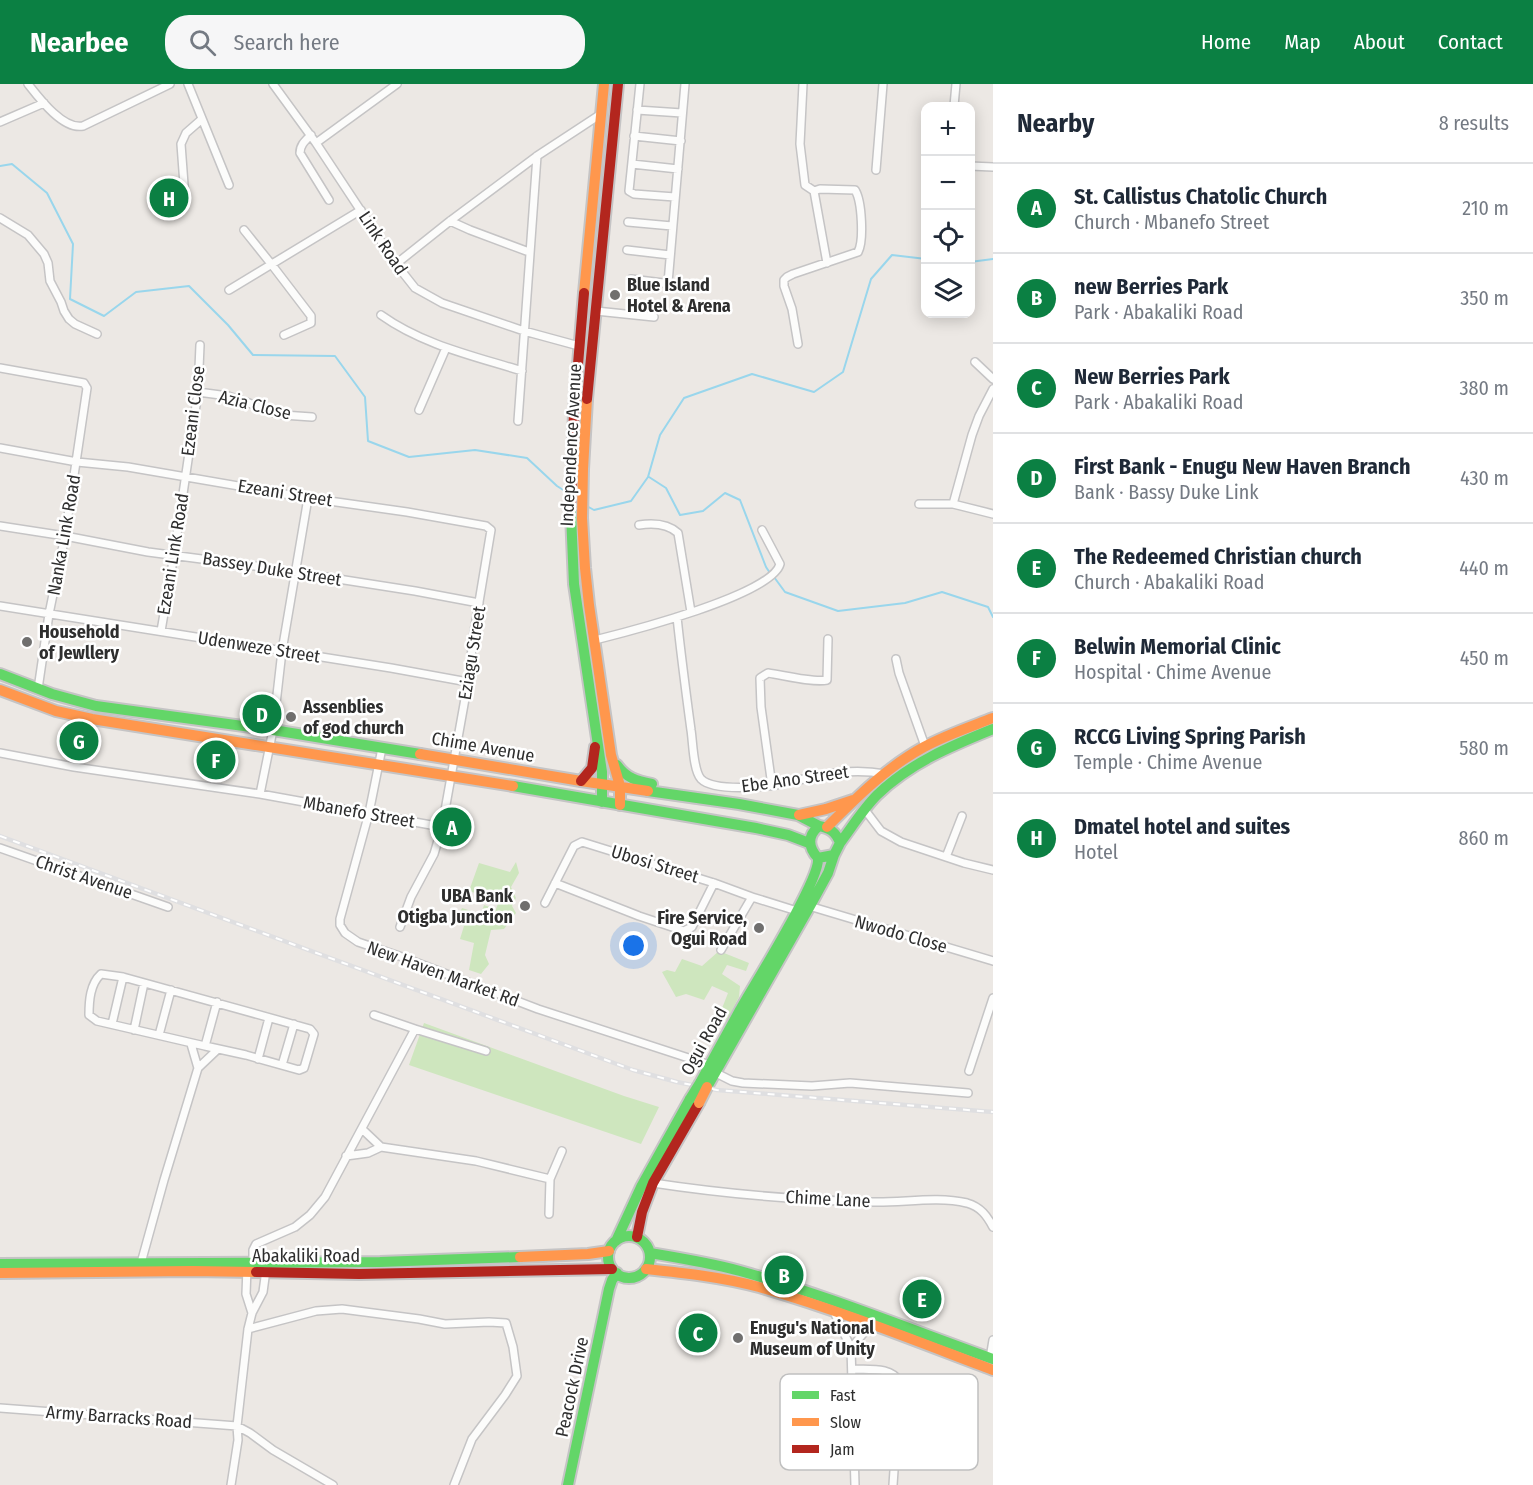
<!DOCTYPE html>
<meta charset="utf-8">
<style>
:root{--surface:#fff;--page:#f6f6f7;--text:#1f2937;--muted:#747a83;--line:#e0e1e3;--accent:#0b8043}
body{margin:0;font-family:"Fira Sans Condensed",sans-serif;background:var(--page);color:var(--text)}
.controls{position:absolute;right:18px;top:18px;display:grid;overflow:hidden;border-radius:12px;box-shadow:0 3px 15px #0003}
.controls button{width:54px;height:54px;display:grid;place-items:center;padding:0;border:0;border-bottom:2px solid var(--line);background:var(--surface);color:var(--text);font:30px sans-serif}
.you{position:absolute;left:634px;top:862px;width:21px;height:21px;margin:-15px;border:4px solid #fff;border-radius:50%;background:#1a73e8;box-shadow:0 0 0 9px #1a73e833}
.badge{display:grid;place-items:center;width:39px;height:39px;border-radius:50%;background:var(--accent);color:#fff;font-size:20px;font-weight:700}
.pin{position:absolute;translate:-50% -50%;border:3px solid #fff;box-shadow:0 2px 6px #0006}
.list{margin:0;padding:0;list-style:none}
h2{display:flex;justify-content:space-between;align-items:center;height:78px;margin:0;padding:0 24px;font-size:26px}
h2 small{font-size:20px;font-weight:400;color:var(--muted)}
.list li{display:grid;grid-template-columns:39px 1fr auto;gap:18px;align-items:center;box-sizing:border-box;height:90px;padding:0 24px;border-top:2px solid var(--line)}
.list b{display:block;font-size:22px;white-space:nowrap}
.list p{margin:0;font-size:20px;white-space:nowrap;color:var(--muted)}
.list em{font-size:20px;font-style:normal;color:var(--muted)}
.icon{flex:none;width:33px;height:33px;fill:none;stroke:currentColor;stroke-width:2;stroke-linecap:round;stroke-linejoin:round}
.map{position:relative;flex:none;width:993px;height:1401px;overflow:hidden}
header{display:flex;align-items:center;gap:36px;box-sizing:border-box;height:84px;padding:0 30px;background:var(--accent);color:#fff}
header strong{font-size:28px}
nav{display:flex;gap:33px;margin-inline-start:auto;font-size:21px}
.search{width:420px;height:54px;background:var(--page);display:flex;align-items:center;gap:15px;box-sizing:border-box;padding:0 21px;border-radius:24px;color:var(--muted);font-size:22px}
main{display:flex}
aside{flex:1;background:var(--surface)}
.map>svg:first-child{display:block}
.green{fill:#cee6be}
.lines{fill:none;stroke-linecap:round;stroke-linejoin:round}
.stream{stroke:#99d6ec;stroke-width:2}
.street-casing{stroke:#c5c4c5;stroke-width:10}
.fast-casing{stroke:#c5c4c5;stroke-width:14}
.slow-casing{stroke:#c5c4c5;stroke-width:14}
.jam-casing{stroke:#c5c4c5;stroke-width:14}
.street{stroke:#fcfcfb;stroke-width:7}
.fast{stroke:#63d668;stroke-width:10}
.slow{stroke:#ff974d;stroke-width:10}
.jam{stroke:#b3261e;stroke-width:10}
.rail-casing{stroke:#dfdfe1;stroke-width:4.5}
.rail{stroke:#fff;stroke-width:2;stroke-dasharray:7;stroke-linecap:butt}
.fast-bridge-casing{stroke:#c6c5c4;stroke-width:14;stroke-linecap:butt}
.slow-bridge-casing{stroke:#c6c5c4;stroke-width:14;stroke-linecap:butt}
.fast-bridge{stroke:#63d668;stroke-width:10}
.slow-bridge{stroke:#ff974d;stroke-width:10}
.poi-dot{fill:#706f6e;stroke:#fff;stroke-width:2}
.labels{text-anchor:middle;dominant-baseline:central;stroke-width:5;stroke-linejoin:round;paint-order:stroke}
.street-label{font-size:18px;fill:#2e2e2e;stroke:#fff}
.poi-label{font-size:18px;font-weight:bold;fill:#2e2e2e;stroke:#fff;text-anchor:start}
.key{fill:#fff;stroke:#c0c0c0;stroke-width:1.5}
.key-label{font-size:16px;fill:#2e2e2e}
</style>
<header>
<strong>Nearbee</strong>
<div class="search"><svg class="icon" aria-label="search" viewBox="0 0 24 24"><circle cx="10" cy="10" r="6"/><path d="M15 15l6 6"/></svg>Search here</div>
<nav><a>Home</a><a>Map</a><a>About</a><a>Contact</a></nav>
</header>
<main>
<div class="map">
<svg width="993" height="1401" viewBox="0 0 993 1401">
<rect width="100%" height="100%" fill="#ece8e4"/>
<!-- green -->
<path class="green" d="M 516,778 L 519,789 L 511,803 L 516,814 L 512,822 L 516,829 L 504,845 L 491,846 L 485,871 L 489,880 L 481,890 L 469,886 L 474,859 L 460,855 L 464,842 L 454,840 L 462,824 L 481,830 L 484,821 L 496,825 L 499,817 L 469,807 L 479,779 L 510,788 Z
M 719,867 L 749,879 L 746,887 L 727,881 L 722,890 L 740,902 L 739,913 L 727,936 L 719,932 L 728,909 L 712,902 L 704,916 L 686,910 L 676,913 L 662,888 L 667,886 L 675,888 L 682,875 L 702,882 Z
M 424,939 L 624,1012 L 659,1023 L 641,1060 L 409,981 Z"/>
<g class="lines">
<!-- stream -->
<path class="stream" d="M 0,82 L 12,80 L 47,109 L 73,160 L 70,215 L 104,232 L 136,208 L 189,202 L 228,241 L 253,271 L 335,272 L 365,313 L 368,357 L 409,373 L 475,366 L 527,374 L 557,402 L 568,409
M 970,178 L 993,175
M 649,393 L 666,404 L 680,431 L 703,427 L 725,409 L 740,416 L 766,483 L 770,489
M 585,421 L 594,426 L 631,417 L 648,393 L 660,351 L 684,314 L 752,290 L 814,308 L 843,288 L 871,195 L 892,171 L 926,175
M 774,493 L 785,508 L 838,527 L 905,519 L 942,508 L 988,523 L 993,533"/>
<defs>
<path id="street" d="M 28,0 C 39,14 63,46 83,42 L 170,0
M 188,0 L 229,101
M 273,0 L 316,59 L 396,180 L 415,204 L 442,219 L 524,247 L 579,262
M 640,0 L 629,107 L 634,110 L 675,113
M 954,22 L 956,0
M 637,26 L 682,29
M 0,38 L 44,19
M 311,51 C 305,57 300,61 300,69 L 329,116
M 634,52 L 681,57
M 316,59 L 397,0
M 632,80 L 678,85
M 970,82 L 993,83
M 876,86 L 883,0
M 814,107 L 827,179
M 185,114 L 181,60 L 186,49 L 202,35
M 0,134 L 28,151 L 44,170 L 48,179 L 50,197 L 61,218 L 64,227 L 69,235 L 75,240 L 97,250
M 450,137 L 470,146 L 529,168
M 628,138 L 672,142
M 244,146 L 272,181 L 311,232 L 311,239 L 284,251
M 627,166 L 670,171
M 396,180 L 450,137 L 537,72 L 601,30
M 631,195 L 696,203
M 668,199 L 685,0
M 229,206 L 361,126
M 596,227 L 654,233
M 381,231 C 423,261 474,272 522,287
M 798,260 L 792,225 L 784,202 L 784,196 L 787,193 L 793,190 L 858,168 C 864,157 862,117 855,106 L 820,105 L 814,107 L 805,101 L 800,60 L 803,0
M 975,278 L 993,295
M 0,284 L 84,299 L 87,304 L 65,452 L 49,530 L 38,605
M 198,308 L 228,312 L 249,319 L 270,328 L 283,331 L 312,333
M 419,326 L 446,264
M 518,337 L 537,72
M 0,364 L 77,378 L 128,383 L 308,414 L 407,428 L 486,442 L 491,446 L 474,548 L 468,598 L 442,743 L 260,710 L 74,683 L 0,669
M 919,420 L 953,420 L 993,430
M 953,420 L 972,351 L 979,332 L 993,305
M 639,441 C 652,439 668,440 678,449 L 691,528
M 0,442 L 65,452 L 148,468 L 255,482 L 415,507 L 479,519
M 0,522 L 391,584 L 468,598
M 677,533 C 681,571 686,609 691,646 C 693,658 693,686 701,695 C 714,708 764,703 781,700 C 817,692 848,683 885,690
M 161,547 L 174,471 L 198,308 L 200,261
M 595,556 C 627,548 772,511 780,480 L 762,446
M 896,575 L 899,589 L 925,662
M 382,664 L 369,729 L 340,835 L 340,841 L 345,849 L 358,858 L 402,873 L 538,925 L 710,981
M 772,702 L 761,623 L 760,594 L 768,589 C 783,591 813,599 827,596 L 828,555
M 260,710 L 273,646 L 282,567 L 308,414
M 865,726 L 881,747 L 901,758 L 964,779 L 993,786
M 0,764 L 168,823
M 946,773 L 962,732
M 555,799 L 639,832 L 684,847 L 692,843 L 714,799
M 545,819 L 574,762 L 582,758 L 714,799 L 752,813 L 797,827
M 809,822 L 993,877
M 400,843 L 411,813 L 434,770 L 442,743
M 721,866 L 752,813
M 374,931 L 415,945
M 112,940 L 123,893
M 134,946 L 144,899
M 159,951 L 171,906
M 191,960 L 198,984
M 205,962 L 97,937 L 89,931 C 89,917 90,900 101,890 L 123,893 L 310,945 L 314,950 L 304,984 L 299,986 L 246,971 L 205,962 L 217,918
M 258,975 L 269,934
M 282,981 L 294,940
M 969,987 L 993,914
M 716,989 L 732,997 L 743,999 L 812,1002 L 850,999 L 968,1009
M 362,1045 L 381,1063 L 476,1077 L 550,1095
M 346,1072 L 368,1069 L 381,1063
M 653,1099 C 725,1110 798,1116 872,1118 C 903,1119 936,1112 967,1119 C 981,1123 987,1132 993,1143
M 549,1130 L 550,1095 L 562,1067
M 253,1178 L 253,1166 L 256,1160 L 295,1143 L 310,1131 L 325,1113 L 415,945 L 486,967
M 141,1179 L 164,1096 L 198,984 L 218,965
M 247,1184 L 246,1210 L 252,1229
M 834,1228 L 851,1264 L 855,1401
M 248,1245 L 316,1227 L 342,1225 L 419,1235 L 445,1240 L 489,1238 L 506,1239 L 513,1263 L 517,1292 L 505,1311 L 472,1355 L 454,1401
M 851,1264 L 873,1238
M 990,1274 L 993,1256
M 853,1285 C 869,1286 891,1282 900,1298 L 893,1401
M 0,1324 L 237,1342 L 250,1349 L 273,1366 L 333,1401
M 231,1401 L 238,1356 L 237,1342 L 248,1245 L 252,1229 L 263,1208 L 266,1186"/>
<path id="fast" d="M 571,430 L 574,500 L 602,688 L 602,718
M 0,590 L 52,610 L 96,622 L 273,646 L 420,670
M 617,681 C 626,694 637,697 652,700
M 513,702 L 756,744 L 788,751 L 809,759
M 648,707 L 739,720 L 798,731 L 819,742
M 819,742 C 830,744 836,748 840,759 L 834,771 L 818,774 C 808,763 807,752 819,742 Z
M 840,759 C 852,743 863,725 877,711 C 910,679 951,662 993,645
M 700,999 C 713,975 727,950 740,926 C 754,901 821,795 818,774
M 707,1003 L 810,822 L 828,789 L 834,771
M608 1173a21 21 0 1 1 42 0a21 21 0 1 1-42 0Z
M 616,1157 L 641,1103 L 690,1015
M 650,1169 C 680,1174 711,1179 740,1187 C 826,1211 909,1245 993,1275
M 0,1180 L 380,1178 L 520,1173
M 568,1401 L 609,1205 L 612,1196 L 617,1189"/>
<path id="slow" d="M 584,209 L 604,0
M 587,315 L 583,385 L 582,434 L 585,484 L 589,521 L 611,671 L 620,702 L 620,721
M 0,606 L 56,627 L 92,635 L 513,702
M 420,670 L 581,697 L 648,707
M 799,731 L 826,725 L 853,716
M 827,743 C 857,713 887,683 924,663 C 946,651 970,643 993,634
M 520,1173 L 588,1170 L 609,1167
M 646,1185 C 684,1189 722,1193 759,1203 C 839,1226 916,1257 993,1286
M 0,1189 L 192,1187 L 256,1188"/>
<path id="jam" d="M 587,315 L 618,0
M 571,421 L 574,328 L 584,209
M 581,697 L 592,684 L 595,663
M 637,1153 L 642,1128 L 653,1099 L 699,1019
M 256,1188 L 359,1190 L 612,1185"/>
</defs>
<!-- street casing -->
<use href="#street" class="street-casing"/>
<!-- fast casing -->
<use href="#fast" class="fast-casing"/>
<!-- slow casing -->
<use href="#slow" class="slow-casing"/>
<!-- jam casing -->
<use href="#jam" class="jam-casing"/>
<!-- street -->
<use href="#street" class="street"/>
<!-- fast -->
<use href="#fast" class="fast"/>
<!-- slow -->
<use href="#slow" class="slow"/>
<!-- jam -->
<use href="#jam" class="jam"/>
<defs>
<path id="rail" d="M 0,752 L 633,986 L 677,998 L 717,1006 L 993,1028"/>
</defs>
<!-- rail casing -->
<use href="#rail" class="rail-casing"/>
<!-- rail -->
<use href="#rail" class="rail"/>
<defs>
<path id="fast-bridge" d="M 690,1015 L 700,999"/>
<path id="slow-bridge" d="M 699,1019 L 707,1003"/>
</defs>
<!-- fast-bridge casing -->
<use href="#fast-bridge" class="fast-bridge-casing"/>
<!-- slow-bridge casing -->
<use href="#slow-bridge" class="slow-bridge-casing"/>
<!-- fast-bridge -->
<use href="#fast-bridge" class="fast-bridge"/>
<!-- slow-bridge -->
<use href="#slow-bridge" class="slow-bridge"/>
</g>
<!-- markers -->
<g class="poi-dot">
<circle cx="615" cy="211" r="6"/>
<circle cx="27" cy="558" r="6"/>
<circle cx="291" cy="633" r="6"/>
<circle cx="525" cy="822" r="6"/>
<circle cx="759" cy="844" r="6"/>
<circle cx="738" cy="1254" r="6"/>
</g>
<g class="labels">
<!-- street labels -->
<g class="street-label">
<text transform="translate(383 159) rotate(56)">Link Road</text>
<text transform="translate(255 321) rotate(14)">Azia Close</text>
<text transform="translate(193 327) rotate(-83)">Ezeani Close</text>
<text transform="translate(571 361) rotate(-87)">Independence Avenue</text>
<text transform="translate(285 409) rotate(9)">Ezeani Street</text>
<text transform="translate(64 451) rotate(-80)">Nanka Link Road</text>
<text transform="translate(173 470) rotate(-81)">Ezeani Link Road</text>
<text transform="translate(272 485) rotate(9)">Bassey Duke Street</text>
<text transform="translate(259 563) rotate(9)">Udenweze Street</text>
<text transform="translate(472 569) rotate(-81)">Eziagu Street</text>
<text transform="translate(483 663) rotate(10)">Chime Avenue</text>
<text transform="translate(795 695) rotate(-8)">Ebe Ano Street</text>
<text transform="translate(359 728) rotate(10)">Mbanefo Street</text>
<text transform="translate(655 780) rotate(17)">Ubosi Street</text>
<text transform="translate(84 793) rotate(19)">Christ Avenue</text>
<text transform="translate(901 850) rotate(16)">Nwodo Close</text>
<text transform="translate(443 890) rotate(20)">New Haven Market Rd</text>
<text transform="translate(704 957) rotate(-61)">Ogui Road</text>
<text transform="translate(828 1115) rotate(3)">Chime Lane</text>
<text x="306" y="1172">Abakaliki Road</text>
<text transform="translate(572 1303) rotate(-78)">Peacock Drive</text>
<text transform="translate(119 1333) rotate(4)">Army Barracks Road</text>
</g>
<!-- poi labels -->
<g class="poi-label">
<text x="627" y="201">Blue Island<tspan x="627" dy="21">Hotel &amp; Arena</tspan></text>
<text x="39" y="548">Household<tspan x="39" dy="21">of Jewllery</tspan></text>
<text x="303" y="623">Assenblies<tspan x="303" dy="21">of god church</tspan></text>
<text x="513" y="812" text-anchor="end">UBA Bank<tspan x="513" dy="21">Otigba Junction</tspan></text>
<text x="747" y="834" text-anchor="end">Fire Service,<tspan x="747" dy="21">Ogui Road</tspan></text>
<text x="750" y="1244">Enugu's National<tspan x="750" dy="21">Museum of Unity</tspan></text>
</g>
</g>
<!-- legend -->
<rect x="780" y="1290" width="198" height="96" rx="9" class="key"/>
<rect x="792" y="1307" width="27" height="8" fill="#63d668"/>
<rect x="792" y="1334" width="27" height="8" fill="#ff974d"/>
<rect x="792" y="1361" width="27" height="8" fill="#b3261e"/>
<g class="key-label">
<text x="830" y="1317">Fast</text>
<text x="830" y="1344">Slow</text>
<text x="830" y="1371">Jam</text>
</g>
</svg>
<div class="controls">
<button>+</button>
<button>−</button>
<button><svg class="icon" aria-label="locate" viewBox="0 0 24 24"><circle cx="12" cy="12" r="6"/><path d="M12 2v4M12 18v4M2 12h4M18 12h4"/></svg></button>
<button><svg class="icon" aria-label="layers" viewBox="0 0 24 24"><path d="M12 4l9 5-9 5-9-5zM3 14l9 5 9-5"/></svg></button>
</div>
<div class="you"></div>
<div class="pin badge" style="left:452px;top:743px">A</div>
<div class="pin badge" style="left:784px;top:1191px">B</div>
<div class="pin badge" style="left:698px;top:1249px">C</div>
<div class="pin badge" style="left:262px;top:630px">D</div>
<div class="pin badge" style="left:922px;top:1215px">E</div>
<div class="pin badge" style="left:216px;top:676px">F</div>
<div class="pin badge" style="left:79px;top:657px">G</div>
<div class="pin badge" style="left:169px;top:114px">H</div>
</div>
<aside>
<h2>Nearby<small>8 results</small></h2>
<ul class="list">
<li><span class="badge">A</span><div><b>St. Callistus Chatolic Church</b><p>Church · Mbanefo Street</p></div><em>210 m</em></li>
<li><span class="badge">B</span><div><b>new Berries Park</b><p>Park · Abakaliki Road</p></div><em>350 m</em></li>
<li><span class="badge">C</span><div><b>New Berries Park</b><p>Park · Abakaliki Road</p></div><em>380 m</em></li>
<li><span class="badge">D</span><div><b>First Bank - Enugu New Haven Branch</b><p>Bank · Bassy Duke Link</p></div><em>430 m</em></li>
<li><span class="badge">E</span><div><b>The Redeemed Christian church</b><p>Church · Abakaliki Road</p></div><em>440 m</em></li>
<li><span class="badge">F</span><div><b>Belwin Memorial Clinic</b><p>Hospital · Chime Avenue</p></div><em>450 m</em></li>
<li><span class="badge">G</span><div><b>RCCG Living Spring Parish</b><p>Temple · Chime Avenue</p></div><em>580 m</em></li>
<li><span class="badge">H</span><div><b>Dmatel hotel and suites</b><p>Hotel</p></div><em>860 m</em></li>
</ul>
</aside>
</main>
